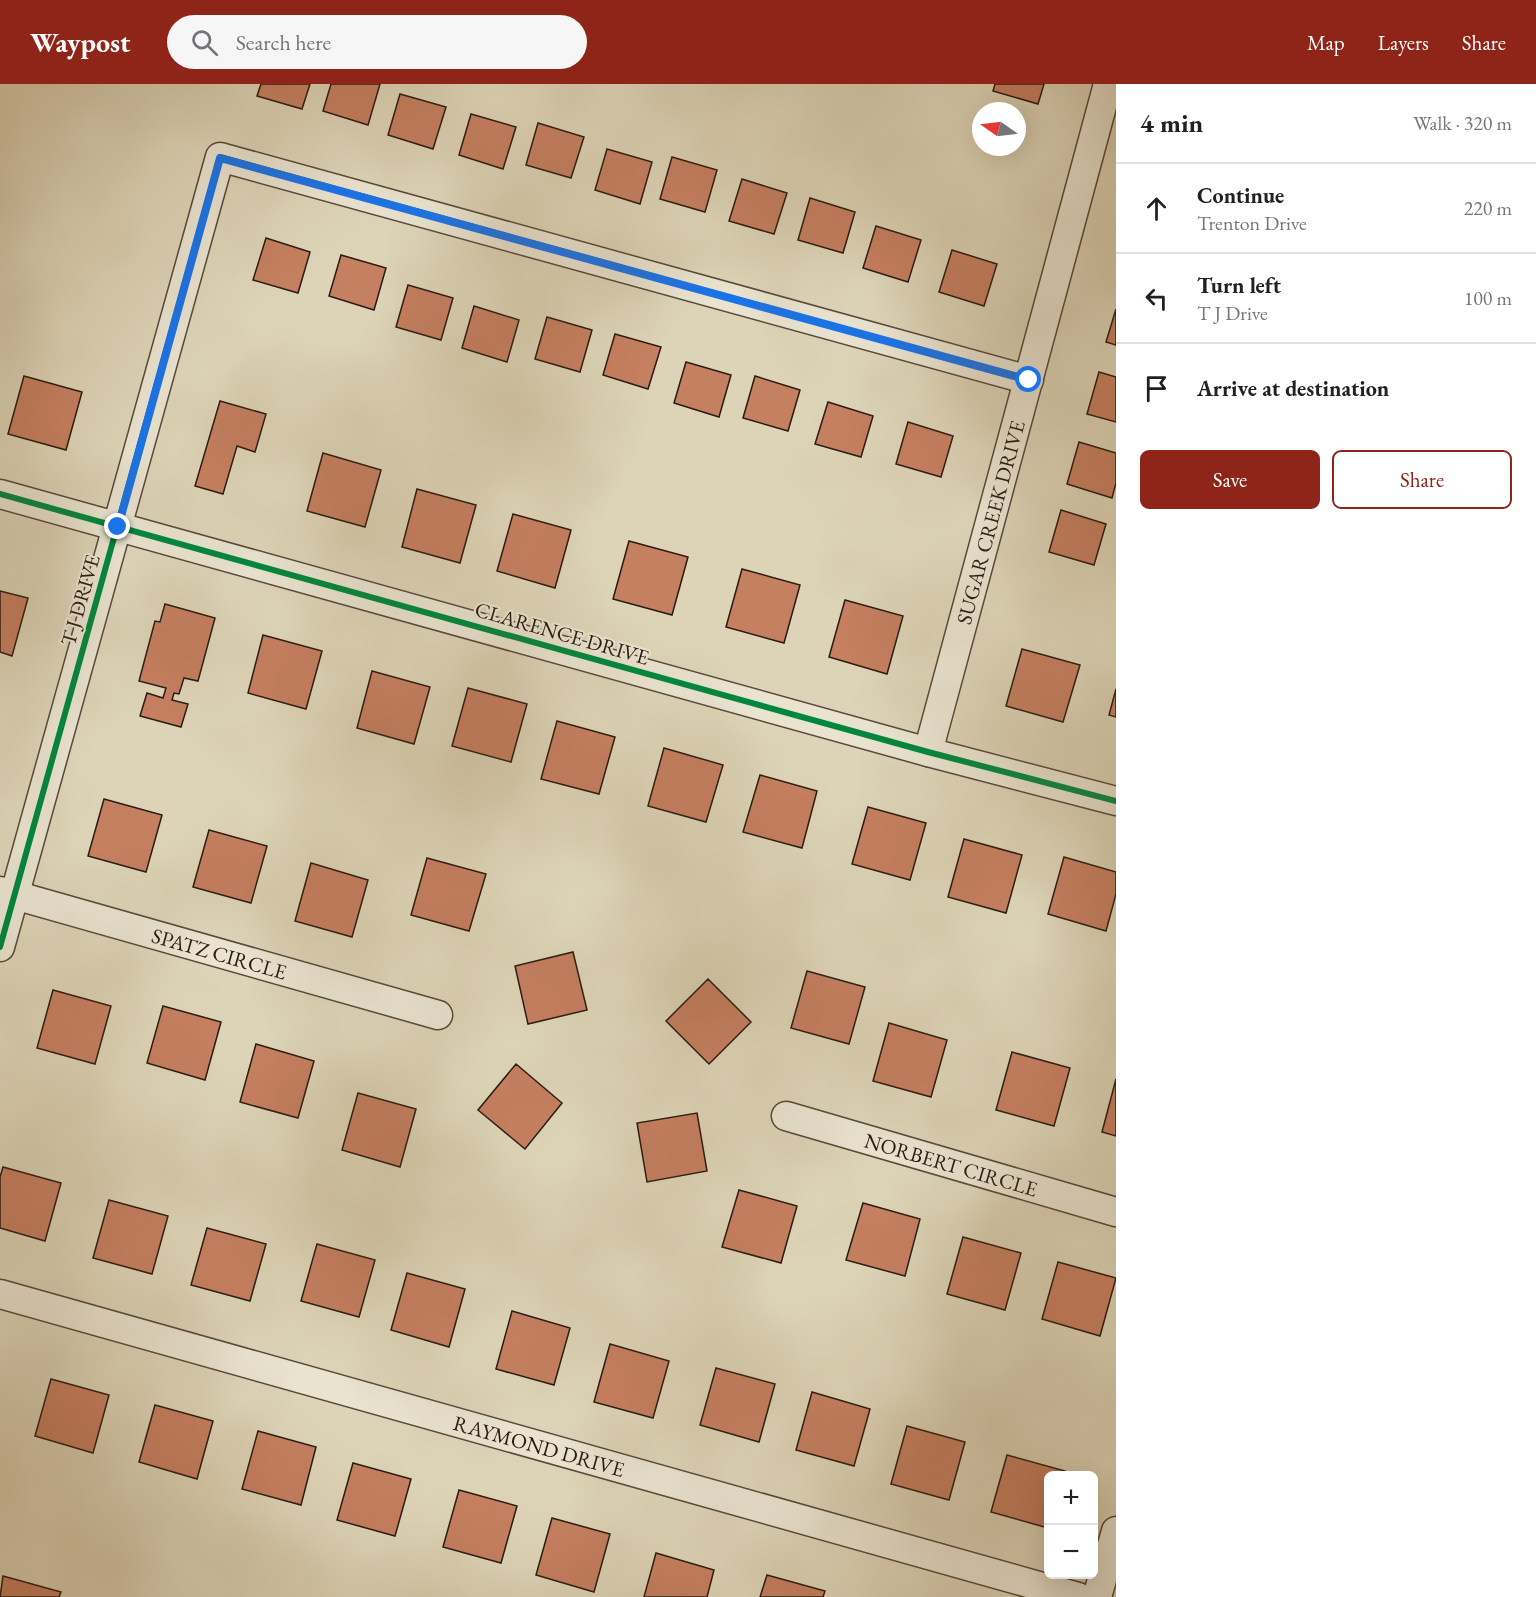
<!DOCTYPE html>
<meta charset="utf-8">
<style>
:root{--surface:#fff;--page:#f6f6f6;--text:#202124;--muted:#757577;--line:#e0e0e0;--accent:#8f2418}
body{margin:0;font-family:"EB Garamond",serif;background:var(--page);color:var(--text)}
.controls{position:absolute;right:18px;bottom:18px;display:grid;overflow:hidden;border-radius:9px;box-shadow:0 6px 24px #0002}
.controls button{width:54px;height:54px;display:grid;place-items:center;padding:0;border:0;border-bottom:2px solid var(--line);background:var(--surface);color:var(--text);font:30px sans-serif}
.compass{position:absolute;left:972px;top:18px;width:54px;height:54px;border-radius:50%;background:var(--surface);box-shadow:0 6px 24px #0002;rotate:284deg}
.stop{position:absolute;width:18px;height:18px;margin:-14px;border:4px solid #1a73e8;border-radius:50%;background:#fff}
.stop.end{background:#1a73e8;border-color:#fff;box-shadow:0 2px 6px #0008}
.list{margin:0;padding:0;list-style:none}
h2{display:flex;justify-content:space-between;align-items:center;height:78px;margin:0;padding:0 24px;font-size:26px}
h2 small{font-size:20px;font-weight:400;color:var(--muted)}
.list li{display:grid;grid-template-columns:39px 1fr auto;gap:18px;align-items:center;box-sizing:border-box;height:90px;padding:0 24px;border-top:2px solid var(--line)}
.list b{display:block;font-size:22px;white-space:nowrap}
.list p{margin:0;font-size:20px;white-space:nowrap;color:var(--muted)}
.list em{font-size:20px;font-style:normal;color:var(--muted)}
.actions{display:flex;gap:12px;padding:18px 24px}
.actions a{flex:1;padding:14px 0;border:2px solid var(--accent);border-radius:9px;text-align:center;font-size:21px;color:var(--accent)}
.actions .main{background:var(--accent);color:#fff}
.icon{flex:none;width:33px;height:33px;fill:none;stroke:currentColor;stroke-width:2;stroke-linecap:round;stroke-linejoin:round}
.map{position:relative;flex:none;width:1116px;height:1513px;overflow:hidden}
header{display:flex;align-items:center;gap:36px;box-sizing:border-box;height:84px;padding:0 30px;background:var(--accent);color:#fff}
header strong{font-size:28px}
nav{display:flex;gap:33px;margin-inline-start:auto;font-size:21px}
.search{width:420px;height:54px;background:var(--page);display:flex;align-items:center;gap:15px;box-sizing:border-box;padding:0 21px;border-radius:33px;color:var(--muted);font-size:22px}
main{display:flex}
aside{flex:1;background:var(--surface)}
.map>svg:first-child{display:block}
.building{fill:#c57f61;stroke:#2a1b12;stroke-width:1.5}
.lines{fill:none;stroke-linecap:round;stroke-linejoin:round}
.minor-casing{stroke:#57493b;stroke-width:31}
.minor{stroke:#e9e3d0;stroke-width:28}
.cycleway-casing{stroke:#e9e3d0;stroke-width:10}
.cycleway{stroke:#00873e;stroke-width:6}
.route{stroke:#1a73e8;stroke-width:8}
.labels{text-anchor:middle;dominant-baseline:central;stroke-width:4.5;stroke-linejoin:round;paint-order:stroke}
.street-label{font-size:21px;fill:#2a1b12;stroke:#e9e3d0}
</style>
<header>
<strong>Waypost</strong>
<div class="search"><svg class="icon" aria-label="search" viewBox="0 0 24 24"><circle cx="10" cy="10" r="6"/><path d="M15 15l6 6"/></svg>Search here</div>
<nav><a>Map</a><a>Layers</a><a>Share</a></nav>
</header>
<main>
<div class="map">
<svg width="1116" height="1513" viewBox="0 0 1116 1513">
<rect width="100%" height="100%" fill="#ddd4b7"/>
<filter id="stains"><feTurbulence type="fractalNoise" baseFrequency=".00333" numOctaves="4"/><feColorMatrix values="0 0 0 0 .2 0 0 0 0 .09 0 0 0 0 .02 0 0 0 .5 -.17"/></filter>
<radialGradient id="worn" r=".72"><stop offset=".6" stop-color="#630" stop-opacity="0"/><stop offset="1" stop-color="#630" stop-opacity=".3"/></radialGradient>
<!-- building -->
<path class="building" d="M 261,0 L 310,0 L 302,25 L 257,12 Z
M 331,0 L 380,0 L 368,41 L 323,27 Z
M 995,0 L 1044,0 L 1038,20 L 993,7 Z
M 400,10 L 446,23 L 433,65 L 388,51 Z
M 471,30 L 516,43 L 503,85 L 459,71 Z
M 538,39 L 584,53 L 571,94 L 526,81 Z
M 607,65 L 652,78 L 640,120 L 595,106 Z
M 672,73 L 717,86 L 705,128 L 660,115 Z
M 742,95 L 787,109 L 774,150 L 729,137 Z
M 810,114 L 855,128 L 843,169 L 798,156 Z
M 876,142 L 921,156 L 908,198 L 863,184 Z
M 266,154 L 310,168 L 298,209 L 253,196 Z
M 952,166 L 997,180 L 984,222 L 939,208 Z
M 341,171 L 386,184 L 374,226 L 329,212 Z
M 408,201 L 453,214 L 441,256 L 396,243 Z
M 474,222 L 519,236 L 507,278 L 462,264 Z
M 1116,225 L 1116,261 L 1106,258 Z
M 547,233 L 592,246 L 580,288 L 535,275 Z
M 615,250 L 661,263 L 648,305 L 603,291 Z
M 686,278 L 731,291 L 719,333 L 674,319 Z
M 1099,288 L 1116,293 L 1116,338 L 1087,330 Z
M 24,292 L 82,308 L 66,366 L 8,350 Z
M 755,292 L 800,306 L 788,347 L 743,334 Z
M 220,317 L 266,330 L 255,368 L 237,362 L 223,410 L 195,402 Z
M 828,318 L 873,332 L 861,373 L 815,360 Z
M 908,338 L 953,352 L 941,393 L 896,380 Z
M 1079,358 L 1116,369 L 1116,399 L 1112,414 L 1067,400 Z
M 323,369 L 381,386 L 365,443 L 307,427 Z
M 417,405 L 476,421 L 460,479 L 402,463 Z
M 1061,426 L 1106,440 L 1094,481 L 1049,468 Z
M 513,430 L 571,446 L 555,504 L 497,487 Z
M 629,457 L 688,473 L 672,531 L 613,515 Z
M 742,485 L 800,501 L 784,559 L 726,543 Z
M 0,507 L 28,514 L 12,572 L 0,568 Z
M 845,516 L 903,532 L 887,590 L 829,573 Z
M 165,520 L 215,534 L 198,597 L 184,594 L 179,610 L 174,609 L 172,616 L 188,620 L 181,643 L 140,632 L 147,609 L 163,614 L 166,604 L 139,597 L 155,537 L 160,538 Z
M 263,551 L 322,567 L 306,625 L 248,609 Z
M 1022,565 L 1080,581 L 1063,638 L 1006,622 Z
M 372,587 L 430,603 L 414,660 L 357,644 Z
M 468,604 L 527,620 L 511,678 L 452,662 Z
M 1116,605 L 1116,633 L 1109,631 Z
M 557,637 L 615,653 L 599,710 L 541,695 Z
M 664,664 L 723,681 L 706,738 L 648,722 Z
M 760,691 L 817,707 L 802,764 L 743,748 Z
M 104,715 L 162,731 L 146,788 L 88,772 Z
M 868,723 L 926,739 L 910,796 L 852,780 Z
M 209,746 L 267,762 L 251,819 L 193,803 Z
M 964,755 L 1022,771 L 1006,829 L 948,813 Z
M 1064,773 L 1116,788 L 1116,810 L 1106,847 L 1048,830 Z
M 427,774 L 486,790 L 469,847 L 411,831 Z
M 311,779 L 368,796 L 352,853 L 295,837 Z
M 573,868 L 587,926 L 528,940 L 515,882 Z
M 807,887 L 865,903 L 849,960 L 791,944 Z
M 708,895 L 751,938 L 709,980 L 666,937 Z
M 53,906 L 111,922 L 95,980 L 37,964 Z
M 163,922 L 221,938 L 205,996 L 147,979 Z
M 889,939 L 947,956 L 931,1013 L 873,997 Z
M 256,960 L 314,977 L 298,1034 L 240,1018 Z
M 1012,968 L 1070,984 L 1054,1042 L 996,1026 Z
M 516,980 L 562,1019 L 525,1065 L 478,1026 Z
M 1116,995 L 1116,1052 L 1102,1048 Z
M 358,1009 L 416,1025 L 400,1083 L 342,1066 Z
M 697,1029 L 707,1087 L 647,1098 L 637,1039 Z
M 3,1083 L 61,1099 L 45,1157 L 0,1144 L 0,1093 Z
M 739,1106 L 797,1122 L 781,1179 L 722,1163 Z
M 109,1116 L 168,1132 L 152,1190 L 93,1174 Z
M 863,1119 L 920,1135 L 905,1192 L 846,1176 Z
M 207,1144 L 266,1160 L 250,1217 L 191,1201 Z
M 963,1153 L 1021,1169 L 1005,1226 L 947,1210 Z
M 317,1160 L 375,1176 L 359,1233 L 301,1217 Z
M 1058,1178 L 1116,1194 L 1100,1252 L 1042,1235 Z
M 407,1189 L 465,1205 L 449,1263 L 391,1246 Z
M 512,1227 L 570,1244 L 554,1301 L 496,1285 Z
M 610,1260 L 669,1277 L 653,1334 L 594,1318 Z
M 716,1284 L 775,1300 L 759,1358 L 700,1341 Z
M 51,1295 L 109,1311 L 93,1369 L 35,1352 Z
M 812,1308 L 870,1325 L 854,1382 L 796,1366 Z
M 155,1321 L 213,1337 L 197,1395 L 139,1378 Z
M 907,1342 L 965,1358 L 949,1416 L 891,1400 Z
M 258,1347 L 316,1363 L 301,1421 L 242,1405 Z
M 1007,1371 L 1065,1387 L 1064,1392 L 1048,1392 L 1048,1444 L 991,1428 Z
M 353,1379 L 411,1395 L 395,1452 L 337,1436 Z
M 459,1406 L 517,1422 L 501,1479 L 443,1463 Z
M 552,1434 L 610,1450 L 594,1508 L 536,1491 Z
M 656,1469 L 714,1486 L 707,1513 L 644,1513 Z
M 767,1491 L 825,1507 L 823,1513 L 760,1513 Z
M 3,1492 L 61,1508 L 59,1513 L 0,1513 Z"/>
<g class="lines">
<defs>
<g id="minor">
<path d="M 0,410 L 928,668 L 1116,717"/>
<path id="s1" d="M 928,668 L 1108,0"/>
<path id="s2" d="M 0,807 L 438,931"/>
<path d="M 0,863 L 220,73 L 1029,296"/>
<path id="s3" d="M 786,1032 L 1116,1128"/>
<path id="s4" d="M 0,1210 L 1078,1513"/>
<path d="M 1097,1513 L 1116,1447"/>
</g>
</defs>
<!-- minor casing -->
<use href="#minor" class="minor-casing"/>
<!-- minor -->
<use href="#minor" class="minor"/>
<defs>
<path id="cycleway" d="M 0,410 L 928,668 L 1116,717
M 0,863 L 220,73 L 1029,296"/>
</defs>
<!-- cycleway casing -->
<use href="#cycleway" class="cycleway-casing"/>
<!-- cycleway -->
<use href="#cycleway" class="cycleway"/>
</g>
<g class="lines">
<!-- route -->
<path class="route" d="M 118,443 L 220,74 L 1029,296"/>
</g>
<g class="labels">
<!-- street labels -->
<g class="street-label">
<text stroke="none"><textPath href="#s1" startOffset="238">SUGAR CREEK DRIVE</textPath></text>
<text transform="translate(80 516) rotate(-74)">T J DRIVE</text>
<text transform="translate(562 549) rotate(16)">CLARENCE DRIVE</text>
<text stroke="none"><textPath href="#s2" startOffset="228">SPATZ CIRCLE</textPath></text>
<text stroke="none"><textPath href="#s3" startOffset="172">NORBERT CIRCLE</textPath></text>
<text stroke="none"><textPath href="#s4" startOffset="560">RAYMOND DRIVE</textPath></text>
</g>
</g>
<rect width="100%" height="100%" filter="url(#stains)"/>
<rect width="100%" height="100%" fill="url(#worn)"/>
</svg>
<div class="controls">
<button>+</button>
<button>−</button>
</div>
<svg class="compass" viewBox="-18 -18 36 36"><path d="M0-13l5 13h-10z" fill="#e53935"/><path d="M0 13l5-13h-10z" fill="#757577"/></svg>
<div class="stop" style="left:1029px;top:296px"></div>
<div class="stop end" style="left:118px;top:443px"></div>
</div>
<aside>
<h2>4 min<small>Walk · 320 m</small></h2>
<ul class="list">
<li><svg class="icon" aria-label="ahead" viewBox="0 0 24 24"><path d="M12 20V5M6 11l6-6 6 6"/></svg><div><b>Continue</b><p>Trenton Drive</p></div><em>220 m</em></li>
<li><svg class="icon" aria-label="left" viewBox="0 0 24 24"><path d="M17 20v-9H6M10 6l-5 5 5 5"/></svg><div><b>Turn left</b><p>T J Drive</p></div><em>100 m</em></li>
<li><svg class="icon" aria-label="arrive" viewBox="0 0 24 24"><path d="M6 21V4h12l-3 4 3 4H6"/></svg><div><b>Arrive at destination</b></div></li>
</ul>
<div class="actions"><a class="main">Save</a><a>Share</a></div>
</aside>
</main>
